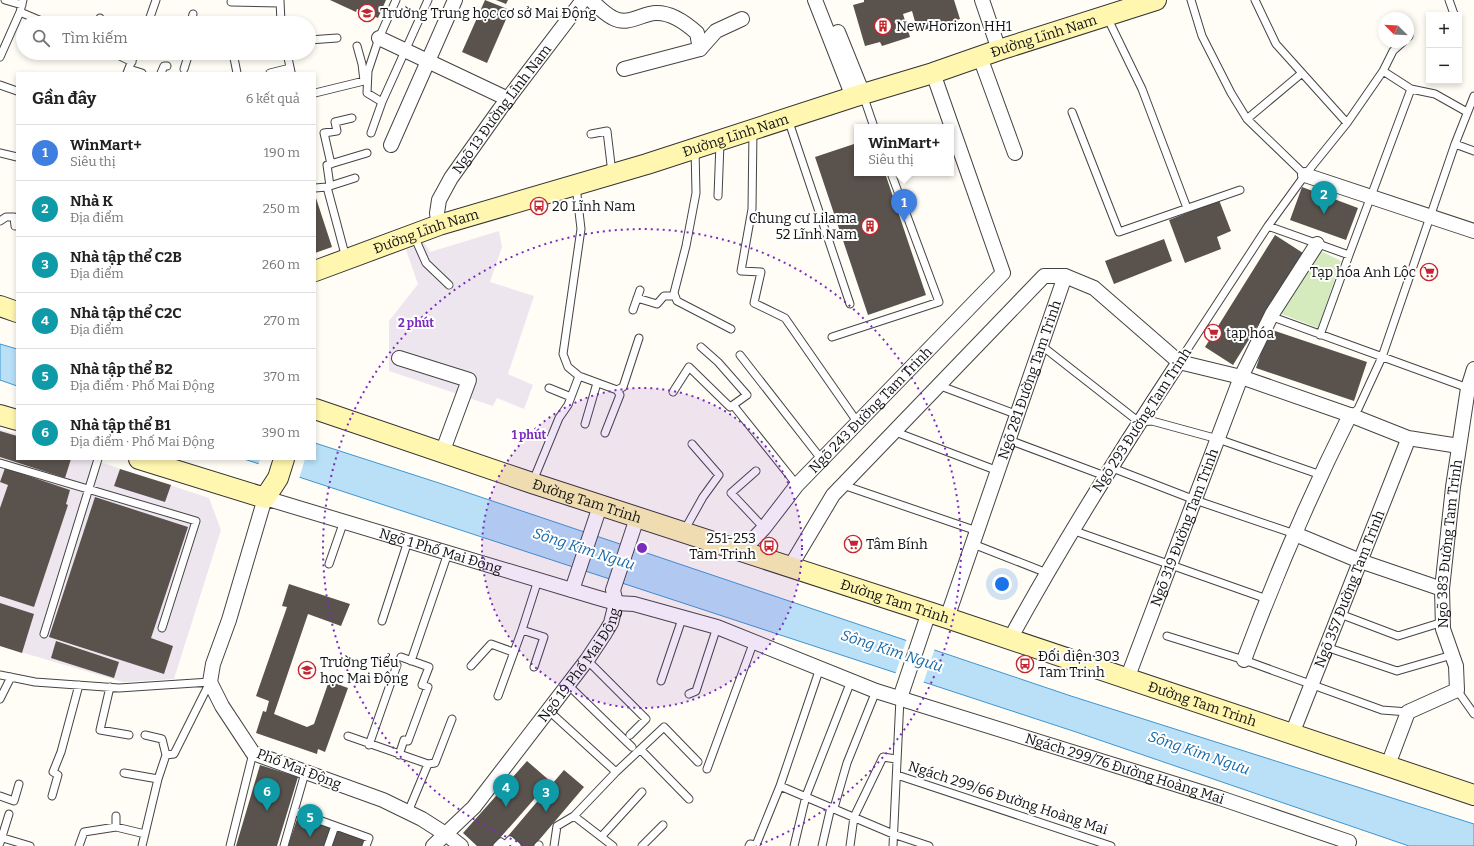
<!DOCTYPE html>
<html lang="vi">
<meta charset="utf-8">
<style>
:root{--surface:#fff;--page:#f2f2f2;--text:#222;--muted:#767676;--line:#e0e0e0;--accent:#2563eb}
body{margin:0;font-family:Bitter,serif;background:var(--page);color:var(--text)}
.controls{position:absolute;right:12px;top:12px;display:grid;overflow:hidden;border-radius:0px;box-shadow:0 2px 6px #0003}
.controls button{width:36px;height:36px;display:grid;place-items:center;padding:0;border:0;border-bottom:1px solid var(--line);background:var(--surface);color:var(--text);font:20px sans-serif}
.compass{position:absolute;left:1378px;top:12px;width:36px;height:36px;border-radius:50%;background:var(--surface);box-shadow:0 2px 6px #0003;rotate:294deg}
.you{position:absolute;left:1002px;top:584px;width:14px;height:14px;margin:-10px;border:3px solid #fff;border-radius:50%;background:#1a73e8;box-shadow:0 0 0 6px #1a73e833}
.badge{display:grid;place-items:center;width:26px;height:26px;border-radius:50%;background:var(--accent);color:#fff;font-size:13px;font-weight:700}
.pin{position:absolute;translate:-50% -33px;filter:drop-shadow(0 1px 2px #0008)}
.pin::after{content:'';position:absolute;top:21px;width:14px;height:12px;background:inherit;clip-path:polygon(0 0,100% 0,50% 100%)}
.popup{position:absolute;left:854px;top:124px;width:100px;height:52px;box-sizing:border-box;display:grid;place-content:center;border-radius:0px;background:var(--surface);filter:drop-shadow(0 1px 3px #0005);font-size:13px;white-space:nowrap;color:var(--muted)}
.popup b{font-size:15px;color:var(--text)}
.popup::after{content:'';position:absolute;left:50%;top:100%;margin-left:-8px;border:8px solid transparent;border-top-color:var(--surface)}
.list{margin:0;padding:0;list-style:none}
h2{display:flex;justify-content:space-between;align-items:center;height:52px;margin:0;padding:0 16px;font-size:17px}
h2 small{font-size:13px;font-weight:400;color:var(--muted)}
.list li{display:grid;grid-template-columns:26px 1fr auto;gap:12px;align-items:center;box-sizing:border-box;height:56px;padding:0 16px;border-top:1px solid var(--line)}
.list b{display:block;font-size:15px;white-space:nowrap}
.list p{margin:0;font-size:13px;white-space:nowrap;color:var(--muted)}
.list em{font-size:13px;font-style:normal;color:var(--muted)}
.icon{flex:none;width:22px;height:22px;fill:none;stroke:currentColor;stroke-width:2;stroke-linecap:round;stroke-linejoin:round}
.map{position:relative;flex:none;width:1474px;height:846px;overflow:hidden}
.search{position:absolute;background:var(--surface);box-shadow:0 2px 6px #0003;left:16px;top:16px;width:300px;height:44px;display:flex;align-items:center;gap:10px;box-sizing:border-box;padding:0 14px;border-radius:22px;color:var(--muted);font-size:15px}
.panel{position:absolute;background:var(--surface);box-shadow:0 2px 6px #0003;left:16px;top:72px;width:300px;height:388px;border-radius:0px}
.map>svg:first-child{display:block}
.industrial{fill:#eee6ef}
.green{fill:#d5ebbd}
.water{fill:#b9e0f7;stroke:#3f96cf}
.pier{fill:#fffdf5}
.building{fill:#5a524d}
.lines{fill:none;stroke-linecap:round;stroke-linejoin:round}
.lane-casing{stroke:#444;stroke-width:9}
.street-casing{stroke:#444;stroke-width:16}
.secondary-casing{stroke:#333;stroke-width:22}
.lane{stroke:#fff;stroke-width:7}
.street{stroke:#fff;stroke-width:14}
.secondary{stroke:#fff6b0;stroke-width:20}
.ring{fill:none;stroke:#7b2cbf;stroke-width:2;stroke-dasharray:2 4}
.labels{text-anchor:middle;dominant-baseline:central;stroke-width:4;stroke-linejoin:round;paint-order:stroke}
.poi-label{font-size:14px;fill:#111;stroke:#fff;text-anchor:start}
.street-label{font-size:14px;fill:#111;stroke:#fff}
.water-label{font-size:15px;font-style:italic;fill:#1768a6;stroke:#fff}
.centre{fill:#7b2cbf;stroke:#fff;stroke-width:2}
.ring-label{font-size:12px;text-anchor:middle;font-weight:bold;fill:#7b2cbf;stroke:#fff;stroke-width:4;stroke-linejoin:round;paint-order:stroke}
</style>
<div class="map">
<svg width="1474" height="846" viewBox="0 0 1474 846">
<rect width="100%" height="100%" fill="#fffdf5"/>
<!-- industrial -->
<path class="industrial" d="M 499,231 L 502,247 L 490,282 L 534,296 L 508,374 L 533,385 L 524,409 L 497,398 L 493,406 L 389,371 L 389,321 L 418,284 L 406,250 L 424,242 L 430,252 Z
M 0,429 L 17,434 L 17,459 L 91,459 L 209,498 L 221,530 L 174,679 L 123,682 L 0,646 Z"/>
<!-- green -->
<path class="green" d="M 1319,250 L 1341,261 L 1318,328 L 1279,313 Z"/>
<!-- water -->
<path class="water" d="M 0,344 L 17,349 L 17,386 L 0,380 Z
M 315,443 L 439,483 L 1071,696 L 1474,824 L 1474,846 L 1409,846 L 1076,732 L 244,459 L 315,459 Z"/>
<!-- pier -->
<path class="pier" d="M 260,459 L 305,459 L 299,479 L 258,466 Z
M 907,638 L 935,648 L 923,684 L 895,675 Z"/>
<!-- building -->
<path class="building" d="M 330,0 L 386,0 L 378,18 L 357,9 L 356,12 Z
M 485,0 L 510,10 L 487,63 L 462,52 Z
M 496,0 L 508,0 L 506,4 Z
M 864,0 L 954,0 L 960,19 L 918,32 L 912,11 L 903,14 L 910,37 L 882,46 L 880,42 L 865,46 L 853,5 L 864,2 Z
M 857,143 L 857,173 L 885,173 L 926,295 L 868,315 L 815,157 Z
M 1302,187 L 1358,208 L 1346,240 L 1290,220 Z
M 315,195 L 332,247 L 315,253 Z
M 1219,200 L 1231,231 L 1217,237 L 1221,249 L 1185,263 L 1169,220 Z
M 1275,235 L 1303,253 L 1233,365 L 1205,347 Z
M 1164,239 L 1172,261 L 1114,284 L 1105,261 Z
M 1269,329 L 1367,362 L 1354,401 L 1256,368 Z
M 0,431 L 17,436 L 17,459 L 71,459 L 65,478 L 0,457 Z
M 5,468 L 70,490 L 66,504 L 68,505 L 34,607 L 0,596 L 0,508 L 8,485 L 0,482 Z
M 120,469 L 171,485 L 165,502 L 114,486 Z
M 95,497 L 188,527 L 151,638 L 173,646 L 164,674 L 49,637 Z
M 289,584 L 350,604 L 341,626 L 308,614 L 274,714 L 307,727 L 314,724 L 329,681 L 348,688 L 325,752 L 318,749 L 317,754 L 256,733 L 263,711 L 266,712 L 269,701 L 256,696 L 287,607 L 282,606 Z
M 0,603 L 34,614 L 22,653 L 0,646 Z
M 56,641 L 119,662 L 114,678 L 51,658 Z
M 527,761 L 550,781 L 493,846 L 477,846 L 463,833 Z
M 260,765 L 298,777 L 277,846 L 236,846 Z
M 564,770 L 584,787 L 534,846 L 520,846 L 508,836 Z
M 298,816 L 333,827 L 326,846 L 288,846 Z
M 337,830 L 367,840 L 365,846 L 331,846 Z"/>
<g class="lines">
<defs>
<path id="lane" d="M 5,0 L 22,5
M 280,0 L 281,23
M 1191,0 L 1202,36 L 1231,93 L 1247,119 L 1305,175
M 1255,0 L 1276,44 L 1347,123
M 1449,0 L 1454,14
M 231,2 L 280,3
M 20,12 L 46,23
M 1107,17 L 1142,89 L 1187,208
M 98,23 L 100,18
M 148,23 L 156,0
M 191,23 L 193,14
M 1408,37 L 1409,36
M 309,40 L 337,38
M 114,53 L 132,62
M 233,53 L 237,73
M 287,53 L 291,72
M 0,57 L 20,12 L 23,0
M 129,69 L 142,73
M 184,69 L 189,53
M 1383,71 L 1393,51 L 1403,42
M 127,73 L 135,53
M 161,73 L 164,66 L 167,66
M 270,73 L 290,68
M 0,85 L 17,91
M 315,93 L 364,81 L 362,64 L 357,46
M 863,95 L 874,127
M 382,102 L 367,93 L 368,71 L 379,38 L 396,0
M 1072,112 L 1119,232 L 1240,190
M 788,119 L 850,304
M 1247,119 L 1302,73
M 753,130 L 752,209 L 741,271 L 761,272 L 754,303 L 785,318 L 858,423
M 371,133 L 382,102 L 428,0
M 591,134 L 607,131 L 612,173
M 1455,144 L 1474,151
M 695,149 L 696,193 L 686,246 L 674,293 L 677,301 L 731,329
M 0,153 L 17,157
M 331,164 L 324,133 L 337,131 L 335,122 L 352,118
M 330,186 L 355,178
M 327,187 L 330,186 L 327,165 L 367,153
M 315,188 L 327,187 L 346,258
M 718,196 L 720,143
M 0,221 L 6,217 L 14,217 L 15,226
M 1268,226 L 1349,255 L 1411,89
M 414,236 L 426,263 L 449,285
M 637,298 L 657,304 L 664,296 L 675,296
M 633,310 L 640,290
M 1270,316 L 1468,388
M 1320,335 L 1349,255
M 832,337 L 939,302 L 891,173
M 1042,346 L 1139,422 L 1152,421 L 1218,439 L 1321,475
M 701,347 L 718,362 L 747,395 L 733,405 L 797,485
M 740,355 L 822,460
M 1179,362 L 1268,226 L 1305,175 L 1347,123 L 1383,71 L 1411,89 L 1435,94 L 1467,112
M 579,376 L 617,390 L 620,395 L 605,433
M 938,385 L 1018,415
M 549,388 L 571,397
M 617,390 L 623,387 L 639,338
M 673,392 L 689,367 L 730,407 L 733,405
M 1350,415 L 1358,409 L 1382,357 L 1455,144 L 1474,96
M 585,424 L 597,383
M 893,431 L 998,471
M 1009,440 L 1105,476
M 0,463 L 196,521 L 162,628
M 1110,467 L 1195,500 L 1295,534
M 756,471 L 731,493 L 764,528
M 533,481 L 559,418 L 568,405 L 579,376 L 568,367 L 563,354 L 581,229 L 576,186
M 843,485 L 977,531
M 1072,530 L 1267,599
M 684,531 L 703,497 L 719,475 L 692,444
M 973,544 L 1047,573
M 329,564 L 344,521
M 1340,614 L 1398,636 L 1443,622
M 382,621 L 408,541
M 44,634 L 98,459
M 1167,636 L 1244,660 L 1382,710 L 1408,712
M 1326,647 L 1397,671 L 1452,655
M 587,660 L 646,719 L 630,735
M 411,661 L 448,553
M 471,666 L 491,644 L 513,652
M 534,667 L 544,637 L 522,630 L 538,580
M 0,675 L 35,682 L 119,688 L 210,682
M 661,681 L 683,616
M 568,685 L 632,747
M 110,687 L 100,730 L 129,735
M 1457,690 L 1474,714
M 689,694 L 696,691 L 717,627
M 498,696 L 522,630
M 0,699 L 11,677
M 549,711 L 616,772
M 145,735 L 162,739 L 166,755
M 348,736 L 428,764 L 408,812
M 369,745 L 397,665
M 641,750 L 689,799
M 399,755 L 404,740 L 408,741 L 428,687 L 422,685 L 429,667 L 401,657
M 428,764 L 435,763 L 452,719
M 707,769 L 754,641
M 124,773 L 158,779
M 897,775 L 1111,846
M 780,786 L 893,834 L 929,846
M 0,796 L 14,801 L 19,784
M 52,796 L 58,775 L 53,772 L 61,752 L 79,685
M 834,808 L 847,763 L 876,691
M 294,811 L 369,838 L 366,846
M 116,816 L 116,827
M 574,816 L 613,846
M 0,837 L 30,846
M 601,837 L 642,792
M 0,843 L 9,814
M 79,846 L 84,832 L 116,827 L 145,834
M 142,846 L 158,779 L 166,755 L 174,754 L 210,682
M 230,846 L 253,753
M 284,846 L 305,773
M 328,846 L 335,826
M 497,846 L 501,842 L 505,845 L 510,840 L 517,846
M 538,846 L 539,845
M 554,846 L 557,826 L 574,816 L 616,772 L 664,727 L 698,762
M 642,846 L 663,825
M 749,846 L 750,844 L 756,845 L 780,786 L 820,668
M 794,846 L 806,796 L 851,681
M 822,846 L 831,807
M 850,846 L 854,817 L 883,757 L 896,759
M 893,846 L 900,698"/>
<g id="street">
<path d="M 591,0 C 597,6 605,14 613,18 C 628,26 641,14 655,13 C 671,12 686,23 697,33 L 700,49 L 624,69"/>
<path d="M 815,0 L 853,97"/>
<path d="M 982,0 L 999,50"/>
<path d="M 838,32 L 863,94"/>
<path d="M 379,38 L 508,99"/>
<path d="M 700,49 L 716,31 L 742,19"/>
<path d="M 980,57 L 1015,153"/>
<path d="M 391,145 L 455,0"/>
<path d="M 1305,175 L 1474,231"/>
<path id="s1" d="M 439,225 L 437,213 L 439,200 L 451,178 L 500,109 L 583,0"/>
<path d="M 399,358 L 469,380 L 442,453"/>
<path d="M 1295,534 L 1360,561 L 1442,589"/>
<path id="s2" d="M 742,551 L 764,528 L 797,485 L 1003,273 L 933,73"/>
<path d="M 790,567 L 833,495 L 1044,276 L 1065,276 L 1094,288 L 1179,362 L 1241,377 L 1350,415 L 1408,438 L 1459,446"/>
<path d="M 572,590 L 600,506"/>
<path id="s3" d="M 947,618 L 1065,276"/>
<path d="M 1010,639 C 1062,544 1119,453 1179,362"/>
<path d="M 1244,660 C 1275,577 1310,495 1350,415"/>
<path id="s4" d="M 1127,679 L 1241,377 L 1272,314 L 1317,244"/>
<path d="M 900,698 L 929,612"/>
<path id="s5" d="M 1292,734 L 1406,445"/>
<path id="s6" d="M 1388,765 L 1408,712 L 1457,690 L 1456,666 L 1443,629 L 1442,589 L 1453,487 L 1468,388 L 1474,369"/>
<path id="s7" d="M 433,846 L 474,807 L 587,660 L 605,633 L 611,623 L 616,603 L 613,590 L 637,518"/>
<path id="s8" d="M 461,846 L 447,835 L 422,819 L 383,800 L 253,753 L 222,706 L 210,682 L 213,664 L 229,620 L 265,498 L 595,597 L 616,603 L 634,604 L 717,627 L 876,691 L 1220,798 L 1349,842"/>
</g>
<g id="secondary">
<path id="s9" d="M 315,271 L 439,225 L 647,164 L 853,97 L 933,73 L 999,50 L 1156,0"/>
<path d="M 0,306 L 17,312"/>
<path id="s10" d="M 315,409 L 532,483 L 947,618 L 1474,795"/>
<path d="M 0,415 L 17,420"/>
<path d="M 139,459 L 265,498 L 278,478 L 284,459"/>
</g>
</defs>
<!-- lane casing -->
<use href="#lane" class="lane-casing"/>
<!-- street casing -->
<use href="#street" class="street-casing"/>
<!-- secondary casing -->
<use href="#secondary" class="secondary-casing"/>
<!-- lane -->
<use href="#lane" class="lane"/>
<!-- street -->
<use href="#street" class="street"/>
<!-- secondary -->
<use href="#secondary" class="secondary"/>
</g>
<!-- distance rings -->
<circle cx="642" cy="548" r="160" fill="#7b2cbf" fill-opacity=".12"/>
<g class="ring">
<circle cx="642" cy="548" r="160"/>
<path d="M528 846A319 319 0 1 1 756 846"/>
</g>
<!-- icons -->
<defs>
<symbol id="school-ring" viewBox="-11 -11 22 22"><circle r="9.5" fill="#fff" stroke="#c4262e" stroke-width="1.5"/><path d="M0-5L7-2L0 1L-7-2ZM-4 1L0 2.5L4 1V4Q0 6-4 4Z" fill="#c4262e"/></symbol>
<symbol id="building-ring" viewBox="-11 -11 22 22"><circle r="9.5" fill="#fff" stroke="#c4262e" stroke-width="1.5"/><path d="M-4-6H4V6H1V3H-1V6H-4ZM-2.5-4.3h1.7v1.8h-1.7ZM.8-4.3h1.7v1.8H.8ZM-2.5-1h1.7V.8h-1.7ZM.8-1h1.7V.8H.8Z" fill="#c4262e"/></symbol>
<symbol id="bus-ring" viewBox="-11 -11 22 22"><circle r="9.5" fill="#fff" stroke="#c4262e" stroke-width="1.5"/><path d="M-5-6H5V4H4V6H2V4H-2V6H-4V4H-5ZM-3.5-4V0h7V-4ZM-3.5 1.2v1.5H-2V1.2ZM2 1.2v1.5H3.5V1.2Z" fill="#c4262e"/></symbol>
<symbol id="supermarket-ring" viewBox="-11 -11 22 22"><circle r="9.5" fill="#fff" stroke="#c4262e" stroke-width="1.5"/><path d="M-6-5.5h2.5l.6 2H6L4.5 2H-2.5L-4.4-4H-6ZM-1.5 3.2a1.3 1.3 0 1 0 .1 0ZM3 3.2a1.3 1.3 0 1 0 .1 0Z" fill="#c4262e"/></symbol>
</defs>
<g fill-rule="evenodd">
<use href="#school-ring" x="357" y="3" width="20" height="20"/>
<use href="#building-ring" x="873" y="16" width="20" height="20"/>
<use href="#bus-ring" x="529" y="196" width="20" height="20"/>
<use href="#building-ring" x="860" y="216" width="20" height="20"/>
<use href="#supermarket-ring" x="1419" y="262" width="20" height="20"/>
<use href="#supermarket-ring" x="1203" y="323" width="20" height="20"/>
<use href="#supermarket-ring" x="843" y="534" width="20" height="20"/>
<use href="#bus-ring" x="759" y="536" width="20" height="20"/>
<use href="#bus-ring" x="1015" y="654" width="20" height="20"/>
<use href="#school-ring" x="297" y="660" width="20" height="20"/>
</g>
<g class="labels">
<!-- poi labels -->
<g class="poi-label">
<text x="380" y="13">Trường Trung học cơ sở Mai Động</text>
<text x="896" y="26">New Horizon HH1</text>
<text x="552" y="206">20 Lĩnh Nam</text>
<text x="857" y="218" text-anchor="end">Chung cư Lilama<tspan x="857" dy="16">52 Lĩnh Nam</tspan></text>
<text x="1416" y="272" text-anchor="end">Tạp hóa Anh Lộc</text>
<text x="1226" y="333">tạp hóa</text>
<text x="756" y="538" text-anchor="end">251-253<tspan x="756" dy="16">Tam Trinh</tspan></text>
<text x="866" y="544">Tâm Bính</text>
<text x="1038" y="656">Đối diện 303<tspan x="1038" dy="16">Tam Trinh</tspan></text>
<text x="320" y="662">Trường Tiểu<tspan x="320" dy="16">học Mai Động</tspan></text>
</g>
<!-- street labels -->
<g class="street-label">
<text stroke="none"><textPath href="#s9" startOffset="766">Đường Lĩnh Nam</textPath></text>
<text stroke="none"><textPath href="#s1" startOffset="136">Ngõ 13 Đường Lĩnh Nam</textPath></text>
<text stroke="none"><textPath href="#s9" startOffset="442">Đường Lĩnh Nam</textPath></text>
<text stroke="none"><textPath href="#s9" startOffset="118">Đường Lĩnh Nam</textPath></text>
<text stroke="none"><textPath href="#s3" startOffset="252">Ngõ 281 Đường Tam Trinh</textPath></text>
<text stroke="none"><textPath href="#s2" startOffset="191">Ngõ 243 Đường Tam Trinh</textPath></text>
<text transform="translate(1142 420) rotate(-57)">Ngõ 293 Đường Tam Trinh</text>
<text stroke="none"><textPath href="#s10" startOffset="287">Đường Tam Trinh</textPath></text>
<text stroke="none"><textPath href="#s4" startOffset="162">Ngõ 319 Đường Tam Trinh</textPath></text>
<text stroke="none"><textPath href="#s6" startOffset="259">Ngõ 383 Đường Tam Trinh</textPath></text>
<text stroke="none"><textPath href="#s8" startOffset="688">Ngõ 1 Phố Mai Động</textPath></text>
<text stroke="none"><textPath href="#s5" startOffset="156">Ngõ 357 Đường Tam Trinh</textPath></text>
<text stroke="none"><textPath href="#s10" startOffset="611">Đường Tam Trinh</textPath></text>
<text stroke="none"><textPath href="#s7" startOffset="234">Ngõ 19 Phố Mai Động</textPath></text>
<text stroke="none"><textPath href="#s10" startOffset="935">Đường Tam Trinh</textPath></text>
<text transform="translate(299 769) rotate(21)">Phố Mai Động</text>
<text stroke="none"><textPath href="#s8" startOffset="1407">Ngách 299/76 Đường Hoàng Mai</textPath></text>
<text transform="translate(1008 798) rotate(18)">Ngách 299/66 Đường Hoàng Mai</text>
</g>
<!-- water labels -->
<g class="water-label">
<text transform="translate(584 549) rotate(18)">Sông Kim Ngưu</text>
<text transform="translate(892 651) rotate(18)">Sông Kim Ngưu</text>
<text transform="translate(1199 753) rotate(19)">Sông Kim Ngưu</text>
</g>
</g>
<circle cx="642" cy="548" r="6" class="centre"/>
<g class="ring-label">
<text x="416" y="327">2 phút</text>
<text x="529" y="439">1 phút</text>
</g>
</svg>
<div class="controls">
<button>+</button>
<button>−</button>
</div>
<svg class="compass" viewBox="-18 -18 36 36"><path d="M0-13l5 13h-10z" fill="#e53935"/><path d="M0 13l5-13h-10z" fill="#767676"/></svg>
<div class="you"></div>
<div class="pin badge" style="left:904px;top:222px;background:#3f7fe0">1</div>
<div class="popup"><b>WinMart+</b>Siêu thị</div>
<div class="pin badge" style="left:1324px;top:214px;background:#0f9aa8">2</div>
<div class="pin badge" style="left:546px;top:812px;background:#0f9aa8">3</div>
<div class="pin badge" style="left:506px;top:807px;background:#0f9aa8">4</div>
<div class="pin badge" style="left:310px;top:837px;background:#0f9aa8">5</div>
<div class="pin badge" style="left:267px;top:811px;background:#0f9aa8">6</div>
<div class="search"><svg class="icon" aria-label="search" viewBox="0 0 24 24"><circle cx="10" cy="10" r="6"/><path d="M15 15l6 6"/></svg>Tìm kiếm</div>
<section class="panel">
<h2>Gần đây<small>6 kết quả</small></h2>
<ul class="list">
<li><span class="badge" style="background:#3f7fe0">1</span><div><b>WinMart+</b><p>Siêu thị</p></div><em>190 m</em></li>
<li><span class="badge" style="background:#0f9aa8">2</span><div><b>Nhà K</b><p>Địa điểm</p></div><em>250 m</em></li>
<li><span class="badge" style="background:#0f9aa8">3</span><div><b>Nhà tập thể C2B</b><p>Địa điểm</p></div><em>260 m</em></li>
<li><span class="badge" style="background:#0f9aa8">4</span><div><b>Nhà tập thể C2C</b><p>Địa điểm</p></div><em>270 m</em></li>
<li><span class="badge" style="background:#0f9aa8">5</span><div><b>Nhà tập thể B2</b><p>Địa điểm · Phố Mai Động</p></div><em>370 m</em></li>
<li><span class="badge" style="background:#0f9aa8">6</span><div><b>Nhà tập thể B1</b><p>Địa điểm · Phố Mai Động</p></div><em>390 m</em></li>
</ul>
</section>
</div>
